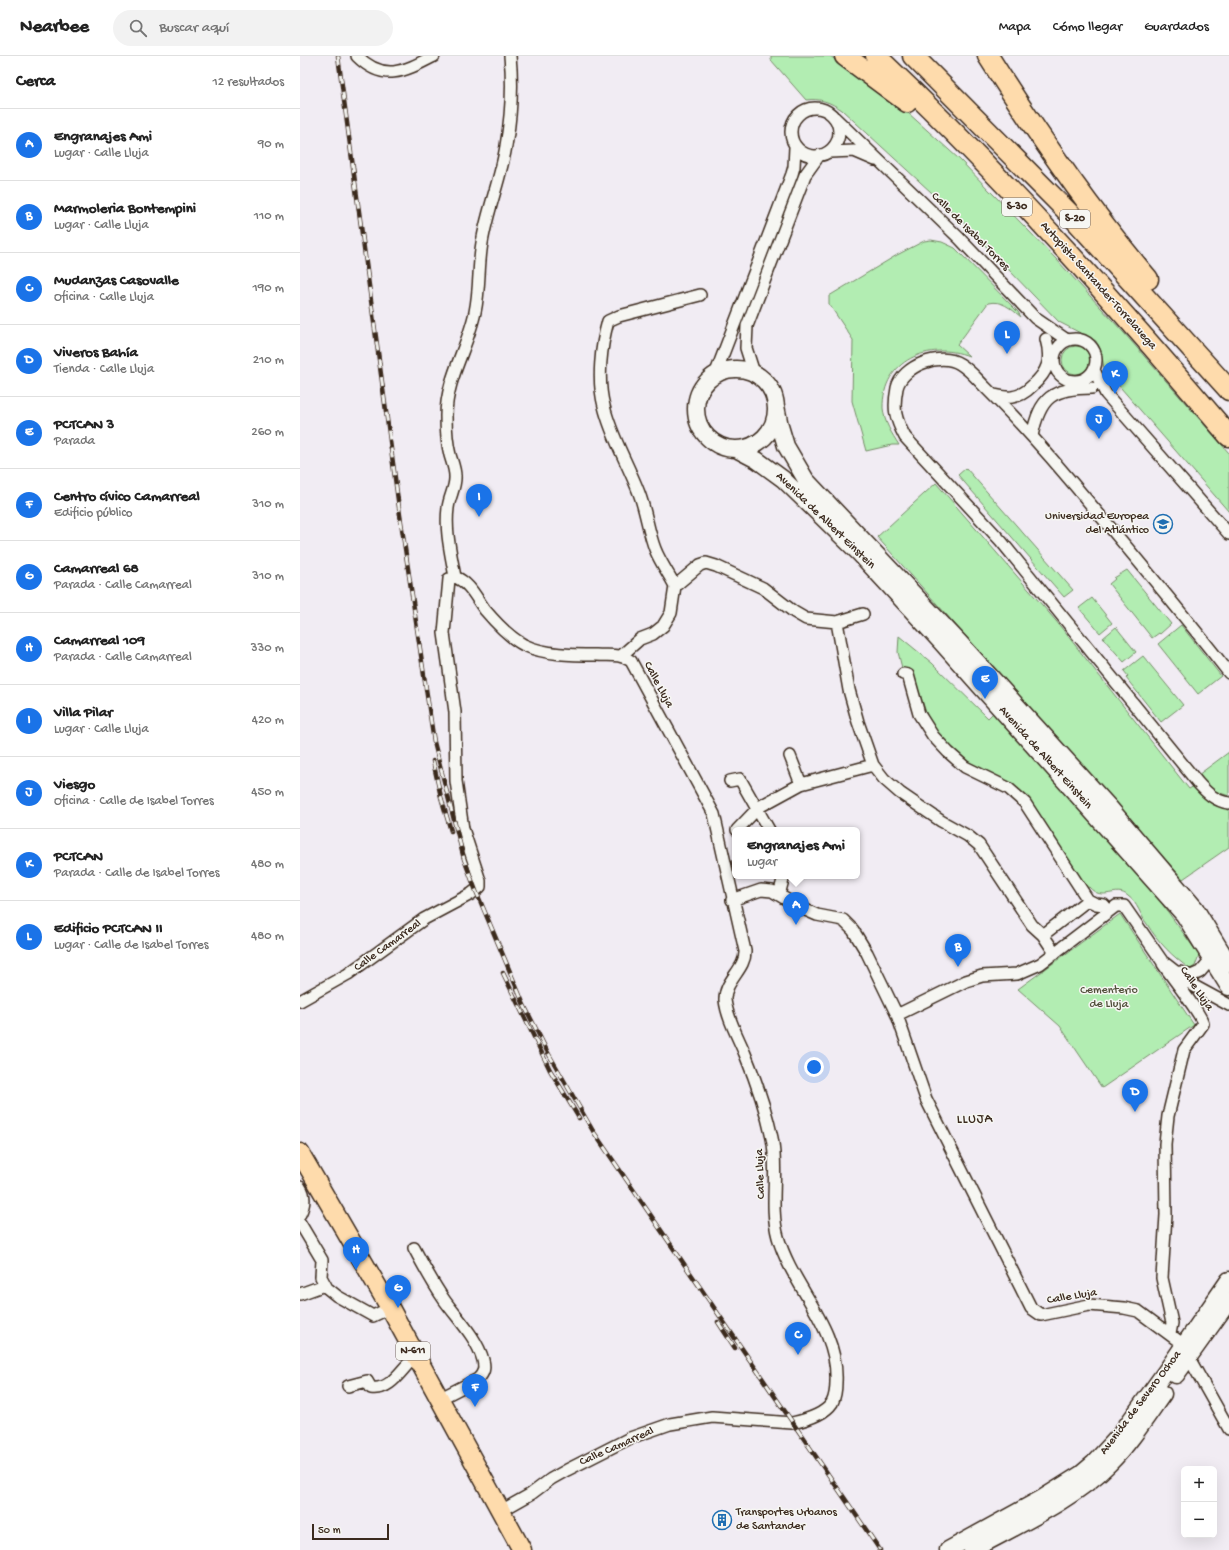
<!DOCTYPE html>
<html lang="es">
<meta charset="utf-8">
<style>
:root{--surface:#fff;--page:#f2f2f2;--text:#222;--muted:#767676;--line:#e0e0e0;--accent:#1a73e8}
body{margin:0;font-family:"Gochi Hand",sans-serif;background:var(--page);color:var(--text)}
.controls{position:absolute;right:12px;bottom:12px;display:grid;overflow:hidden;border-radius:6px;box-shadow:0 4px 16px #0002}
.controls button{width:36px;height:36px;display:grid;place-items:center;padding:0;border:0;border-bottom:1px solid var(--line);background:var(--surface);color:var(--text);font:20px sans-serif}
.scale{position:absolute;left:12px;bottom:10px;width:77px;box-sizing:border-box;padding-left:4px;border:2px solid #3b2a1e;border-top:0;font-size:11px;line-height:14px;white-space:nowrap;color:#3b2a1e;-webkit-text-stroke:3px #f6f6f2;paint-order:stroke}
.you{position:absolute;left:514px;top:1011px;width:14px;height:14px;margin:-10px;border:3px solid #fff;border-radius:50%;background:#1a73e8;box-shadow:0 0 0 6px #1a73e833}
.badge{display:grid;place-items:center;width:26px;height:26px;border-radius:50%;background:var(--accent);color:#fff;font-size:13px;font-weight:700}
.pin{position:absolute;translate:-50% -33px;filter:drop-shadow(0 1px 2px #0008)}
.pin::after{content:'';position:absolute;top:21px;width:14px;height:12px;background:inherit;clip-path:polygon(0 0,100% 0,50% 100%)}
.popup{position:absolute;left:432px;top:771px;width:128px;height:52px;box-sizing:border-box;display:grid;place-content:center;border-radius:6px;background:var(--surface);filter:drop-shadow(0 1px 3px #0005);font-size:13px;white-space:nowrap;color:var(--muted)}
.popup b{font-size:15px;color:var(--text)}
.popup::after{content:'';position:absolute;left:50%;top:100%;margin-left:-8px;border:8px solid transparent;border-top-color:var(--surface)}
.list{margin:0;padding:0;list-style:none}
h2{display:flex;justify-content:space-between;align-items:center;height:52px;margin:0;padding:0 16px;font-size:17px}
h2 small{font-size:13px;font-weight:400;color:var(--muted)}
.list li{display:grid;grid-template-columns:26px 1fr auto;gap:12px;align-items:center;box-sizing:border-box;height:72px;padding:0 16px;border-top:1px solid var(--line)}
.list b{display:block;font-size:15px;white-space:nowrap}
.list p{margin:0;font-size:13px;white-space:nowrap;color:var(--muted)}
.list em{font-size:13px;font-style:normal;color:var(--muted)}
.icon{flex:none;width:22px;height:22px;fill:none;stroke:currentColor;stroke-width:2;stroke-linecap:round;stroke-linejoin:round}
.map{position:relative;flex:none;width:929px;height:1494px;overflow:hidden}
header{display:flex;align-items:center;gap:24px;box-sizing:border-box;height:56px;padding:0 20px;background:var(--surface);border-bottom:1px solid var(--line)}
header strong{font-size:19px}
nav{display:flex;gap:22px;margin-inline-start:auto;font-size:14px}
.search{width:280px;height:36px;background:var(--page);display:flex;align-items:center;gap:10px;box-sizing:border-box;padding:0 14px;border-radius:22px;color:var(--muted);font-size:15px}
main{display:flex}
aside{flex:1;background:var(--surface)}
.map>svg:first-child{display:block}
.green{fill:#b2edb2;stroke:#768c68}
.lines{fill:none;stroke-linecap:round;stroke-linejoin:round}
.minor-casing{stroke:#3b2a1e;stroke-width:14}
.secondary-casing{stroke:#3b2a1e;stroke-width:19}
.trunk-casing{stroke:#3b2a1e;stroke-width:21}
.motorway-casing{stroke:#3b2a1e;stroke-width:23}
.minor{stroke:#f6f6f2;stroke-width:11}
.secondary{stroke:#f6f6f2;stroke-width:16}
.trunk{stroke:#fedbac;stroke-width:18}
.motorway{stroke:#fedbac;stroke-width:20}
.rail-casing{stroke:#3b2a1e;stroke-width:4.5}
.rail{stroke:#f6f6f2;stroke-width:3;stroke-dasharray:9;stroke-linecap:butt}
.labels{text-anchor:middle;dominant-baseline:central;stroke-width:3;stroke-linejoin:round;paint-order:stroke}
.shield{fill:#f6f6f2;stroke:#73675e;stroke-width:1}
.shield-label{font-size:11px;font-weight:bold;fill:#3b2a1e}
.street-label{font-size:12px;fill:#3b2a1e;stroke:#f6f6f2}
.poi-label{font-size:12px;fill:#3b2a1e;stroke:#f6f6f2;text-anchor:end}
.park-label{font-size:12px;fill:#53513c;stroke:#f6f6f2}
.neighbourhood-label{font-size:13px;letter-spacing:1px;fill:#3b2a1e;stroke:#f6f6f2}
</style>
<header>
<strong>Nearbee</strong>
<div class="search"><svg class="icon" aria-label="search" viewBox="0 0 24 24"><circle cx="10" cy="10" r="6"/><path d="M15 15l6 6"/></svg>Buscar aquí</div>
<nav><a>Mapa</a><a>Cómo llegar</a><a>Guardados</a></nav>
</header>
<main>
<aside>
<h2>Cerca<small>12 resultados</small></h2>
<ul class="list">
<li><span class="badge">A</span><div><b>Engranajes Ami</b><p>Lugar · Calle Lluja</p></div><em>90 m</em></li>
<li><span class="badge">B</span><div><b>Marmoleria Bontempini</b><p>Lugar · Calle Lluja</p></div><em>110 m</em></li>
<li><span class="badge">C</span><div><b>Mudanzas Casovalle</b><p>Oficina · Calle Lluja</p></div><em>190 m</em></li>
<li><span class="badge">D</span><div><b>Viveros Bahía</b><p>Tienda · Calle Lluja</p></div><em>210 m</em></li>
<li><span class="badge">E</span><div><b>PCTCAN 3</b><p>Parada</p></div><em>260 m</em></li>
<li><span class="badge">F</span><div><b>Centro cívico Camarreal</b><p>Edificio público</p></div><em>310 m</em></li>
<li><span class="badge">G</span><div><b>Camarreal 68</b><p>Parada · Calle Camarreal</p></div><em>310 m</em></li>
<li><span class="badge">H</span><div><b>Camarreal 109</b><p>Parada · Calle Camarreal</p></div><em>330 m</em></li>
<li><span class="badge">I</span><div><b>Villa Pilar</b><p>Lugar · Calle Lluja</p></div><em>420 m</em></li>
<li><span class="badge">J</span><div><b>Viesgo</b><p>Oficina · Calle de Isabel Torres</p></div><em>450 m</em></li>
<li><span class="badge">K</span><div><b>PCTCAN</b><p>Parada · Calle de Isabel Torres</p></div><em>480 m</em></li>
<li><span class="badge">L</span><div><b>Edificio PCTCAN II</b><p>Lugar · Calle de Isabel Torres</p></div><em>480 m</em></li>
</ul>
</aside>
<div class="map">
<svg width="929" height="1494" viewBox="0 0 929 1494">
<rect width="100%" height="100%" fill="#f1ecf3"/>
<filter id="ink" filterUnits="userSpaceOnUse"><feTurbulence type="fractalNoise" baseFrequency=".025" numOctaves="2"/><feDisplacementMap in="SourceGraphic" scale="8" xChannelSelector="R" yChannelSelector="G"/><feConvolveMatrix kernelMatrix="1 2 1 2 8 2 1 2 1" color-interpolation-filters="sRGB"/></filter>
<g filter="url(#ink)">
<!-- green -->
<path class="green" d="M 471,0 L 530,0 L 596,46 L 659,103 L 757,204 L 824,277 L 929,397 L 929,456 L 807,316 L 804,312 L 801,295 L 796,285 L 759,266 L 658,161 L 542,54 C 530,46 520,42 506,44 L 471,4 Z
M 631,184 L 642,186 L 655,192 L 718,256 L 721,261 C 710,252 702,244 688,247 L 657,289 L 669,300 C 629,285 582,304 583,352 C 584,366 592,378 599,389 L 592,389 L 566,395 L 552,345 L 553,284 L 529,248 L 529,240 L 597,199 L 624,185 Z
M762 304a14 14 0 1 1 28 0a14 14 0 1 1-28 0Z
M 666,412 L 773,534 L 764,541 L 658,419 Z
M 636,427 L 756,565 L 889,733 L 894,730 L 929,752 L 929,791 L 883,823 L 577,481 Z
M 827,514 L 871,568 L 860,578 L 859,577 L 852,582 L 809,528 L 815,523 L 814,522 Z
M 792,542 L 812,567 L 800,577 L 779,552 Z
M 881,569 L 921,620 L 898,638 L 858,588 Z
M 816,571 L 836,596 L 824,606 L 803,582 Z
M 599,580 L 632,607 L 688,662 L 693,657 L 855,838 L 899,899 L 895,910 L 890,913 C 873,901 858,886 847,868 C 840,859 838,847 828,840 C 816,829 803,847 789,831 L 787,832 L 726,743 L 659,701 L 640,684 L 629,665 L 612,615 L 602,612 L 598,596 Z
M 843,600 L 883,649 L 861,666 L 826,622 L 828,620 L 824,615 Z
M 929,696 L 929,740 L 909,733 L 898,719 Z
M 820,858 L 894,969 L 802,1032 L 760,970 L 718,933 Z"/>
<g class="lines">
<defs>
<path id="minor" d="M 57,0 C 84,27 105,15 134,0
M491 76a24 24 0 1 1 48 0a24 24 0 1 1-48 0Z
M 534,61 L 659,182 L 735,262 L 767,284
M 530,96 L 554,95 L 575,104
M754 304a21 21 0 1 1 42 0a21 21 0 1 1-42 0Z
M 794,314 L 806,338 L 929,478
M 454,317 L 446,292 L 447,270 L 505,119 L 518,101
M 415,319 L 492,118 L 494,111 L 495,91
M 694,339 C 699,340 707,342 712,341 C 719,340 727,335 732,330 C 748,316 752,304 746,283
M 732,380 C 740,341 752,332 792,332
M 155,521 C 151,498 145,475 148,452 C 149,441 156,431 155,420 C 155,413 152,406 150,399 C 147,387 146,373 146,360 C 146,323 168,291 175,256 C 180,233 178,210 182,187 C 187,155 201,122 206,90 C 211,61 213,29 210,0
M 375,530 C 369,518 360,506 355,493 C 348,475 346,455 339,437 C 328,408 311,380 304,350 C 297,324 301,290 308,265 L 319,260 L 400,239
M 537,566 L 549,634 L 558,666 L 573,709 L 584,723 L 600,737 L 641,765 L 668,780 L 679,789 L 732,869 L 743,879 L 755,897
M 322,599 L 340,583 L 353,578 L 363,570 L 371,557 L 375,530 L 400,509 L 406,507 L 416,510 L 463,532 L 494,556 L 506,563 L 537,566 L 563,558
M 929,617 C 872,544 812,473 752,403 C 731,379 709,355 686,332 C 677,323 670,314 660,308 C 641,295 602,310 597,332 C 593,353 595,362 605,381 L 701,485 L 898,727 C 907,737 915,745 929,747
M 603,618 L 608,619 L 619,658 L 633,680 L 648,696 L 665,711 L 708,732 L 725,747 L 788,844 L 796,848 L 804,849 L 809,855
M 490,700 L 501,728
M 430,725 L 440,723 L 469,774
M 437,774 L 459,751 L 501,728 L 573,709
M 479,839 L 484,820
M 432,844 L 461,834 L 472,835 L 501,852 L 517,859 L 543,864 L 553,874 L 567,897 L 597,959 L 626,1043 L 731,1252 L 741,1259 L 789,1249 L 824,1252 L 838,1255 L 884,1289
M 743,879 L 788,844
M 863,908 C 871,920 902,959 903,968 L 884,994 L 868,1060 L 865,1088 L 866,1159 L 862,1222 L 872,1267 L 870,1278
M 880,916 L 891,920 L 900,916 L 912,902
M 0,945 L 48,918 L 124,863 L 171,838 L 180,831 L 180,825 L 163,773 L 156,725 L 155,656 L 144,577 L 149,523 L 155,521 C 170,527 176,542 185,554 C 196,567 209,581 224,589 C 245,599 273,599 296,599 C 310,600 319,597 331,605 L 414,758 L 445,895 C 446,913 424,925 425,944 C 427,962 438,981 445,998 C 456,1025 466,1054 472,1082 C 479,1115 469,1149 478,1181 C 492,1231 539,1271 536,1326 C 536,1332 535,1341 532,1347 C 524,1359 506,1364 492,1367 L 412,1361 L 370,1368 L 330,1382 L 267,1414 L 251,1423 L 231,1438 L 201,1455
M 597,959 L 666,925 L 682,920 L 717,918 L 740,908 L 816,850 L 824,850 L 862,905 L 894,930 L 929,949
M 0,1131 C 6,1140 5,1148 0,1158
M 0,1167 L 22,1204 L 21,1221 L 27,1232 L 37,1240 L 73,1260 L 90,1252
M 114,1192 C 123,1209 133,1228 145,1245 C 158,1263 177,1282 183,1304 C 185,1312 184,1317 178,1323 L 139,1343
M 0,1238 L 25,1229
M 889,1302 L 929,1373
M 48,1330 L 67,1325 L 71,1332 C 92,1335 102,1311 116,1300"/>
<path id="secondary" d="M396 353a40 40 0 1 1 80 0a40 40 0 1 1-80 0Z
M 476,350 L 480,370 L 486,390 L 506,424 L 659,586 L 809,751 L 895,852 L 929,908
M 436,393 L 457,404 L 483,423 L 560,498 L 641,586 L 884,859 L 929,931
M 876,1319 L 929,1245
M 648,1494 L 741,1443 L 781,1418 L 794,1407 L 819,1380 L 866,1315 L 929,1224
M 672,1494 C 716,1470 774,1444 809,1408 C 830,1387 846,1362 863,1338"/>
<path id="trunk" d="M 0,1097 L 90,1252 L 222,1494"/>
<path id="motorway" d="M 545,0 L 607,46
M 576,0 C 702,119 817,248 929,380
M 613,0 L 770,158 L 929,334
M 688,0 C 737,78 789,153 848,223"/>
</defs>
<!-- minor casing -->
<use href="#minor" class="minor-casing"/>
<!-- secondary casing -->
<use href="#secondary" class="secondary-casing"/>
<!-- trunk casing -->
<use href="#trunk" class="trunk-casing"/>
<!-- motorway casing -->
<use href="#motorway" class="motorway-casing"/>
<!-- minor -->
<use href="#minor" class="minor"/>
<!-- secondary -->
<use href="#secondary" class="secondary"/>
<!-- trunk -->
<use href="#trunk" class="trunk"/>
<!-- motorway -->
<use href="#motorway" class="motorway"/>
<defs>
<path id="rail" d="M 38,0 L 100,459 L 134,686 L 164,803 L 176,835 L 224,949 L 247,995 L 293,1075 L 580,1494
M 133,705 L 141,741 L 151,775
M 203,917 L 250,1014 L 279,1062
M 418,1266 L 435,1292"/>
</defs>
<!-- rail casing -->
<use href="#rail" class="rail-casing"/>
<!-- rail -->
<use href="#rail" class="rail"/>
</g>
</g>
<!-- icons -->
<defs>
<symbol id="university-ring" viewBox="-11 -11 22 22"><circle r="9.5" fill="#f6f6f2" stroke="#1f6fb2" stroke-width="1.5"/><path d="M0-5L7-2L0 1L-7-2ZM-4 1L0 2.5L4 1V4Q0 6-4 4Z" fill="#1f6fb2"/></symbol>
<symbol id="building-ring" viewBox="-11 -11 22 22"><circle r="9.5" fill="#f6f6f2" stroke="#1f6fb2" stroke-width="1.5"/><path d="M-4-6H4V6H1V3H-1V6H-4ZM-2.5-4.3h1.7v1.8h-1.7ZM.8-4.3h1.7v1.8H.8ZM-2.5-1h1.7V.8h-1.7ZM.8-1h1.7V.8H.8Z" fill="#1f6fb2"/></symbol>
</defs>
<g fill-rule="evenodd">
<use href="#university-ring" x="852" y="457" width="22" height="22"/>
<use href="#building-ring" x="411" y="1453" width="22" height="22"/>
</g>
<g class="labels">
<!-- shield labels -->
<g class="shield">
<rect x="702" y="142" width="30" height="18" rx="3"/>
<rect x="760" y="154" width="30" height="18" rx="3"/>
<rect x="96" y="1286" width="34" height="18" rx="3"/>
</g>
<g class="shield-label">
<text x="717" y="151">S-30</text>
<text x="775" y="163">S-20</text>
<text x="113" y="1295">N-611</text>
</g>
<!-- street labels -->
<g class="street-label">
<text transform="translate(670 176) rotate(45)">Calle de Isabel Torres</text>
<text transform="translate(798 230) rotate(48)">Autopista Santander-Torrelavega</text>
<text transform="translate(525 465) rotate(44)">Avenida de Albert Einstein</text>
<text transform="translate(358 629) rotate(62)">Calle Lluja</text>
<text transform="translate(745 702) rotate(48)">Avenida de Albert Einstein</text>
<text transform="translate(88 890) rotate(-36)">Calle Camarreal</text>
<text transform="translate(896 933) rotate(56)">Calle Lluja</text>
<text transform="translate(461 1118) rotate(-92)">Calle Lluja</text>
<text transform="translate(772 1241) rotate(-9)">Calle Lluja</text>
<text transform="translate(841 1347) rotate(-53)">Avenida de Severo Ochoa</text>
<text transform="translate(317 1391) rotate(-24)">Calle Camarreal</text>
</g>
<!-- poi labels -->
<g class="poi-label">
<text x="849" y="461">Universidad Europea<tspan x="849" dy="14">del Atlántico</tspan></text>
<text x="436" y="1457" text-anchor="start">Transportes Urbanos<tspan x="436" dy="14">de Santander</tspan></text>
</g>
<!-- park labels -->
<g class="park-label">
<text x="809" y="935">Cementerio<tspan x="809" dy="14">de Lluja</tspan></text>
</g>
<!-- neighbourhood labels -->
<g class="neighbourhood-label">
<text x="675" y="1063">LLUJA</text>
</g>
</g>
</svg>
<div class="controls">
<button>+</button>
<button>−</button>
</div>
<div class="scale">50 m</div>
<div class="you"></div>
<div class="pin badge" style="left:496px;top:869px">A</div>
<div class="popup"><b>Engranajes Ami</b>Lugar</div>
<div class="pin badge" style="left:658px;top:911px">B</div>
<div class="pin badge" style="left:498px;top:1299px">C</div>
<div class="pin badge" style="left:835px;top:1056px">D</div>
<div class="pin badge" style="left:685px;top:643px">E</div>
<div class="pin badge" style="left:175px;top:1351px">F</div>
<div class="pin badge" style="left:98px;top:1252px">G</div>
<div class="pin badge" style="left:56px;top:1214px">H</div>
<div class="pin badge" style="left:179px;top:461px">I</div>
<div class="pin badge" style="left:799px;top:383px">J</div>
<div class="pin badge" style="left:815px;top:338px">K</div>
<div class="pin badge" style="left:707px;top:298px">L</div>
</div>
</main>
